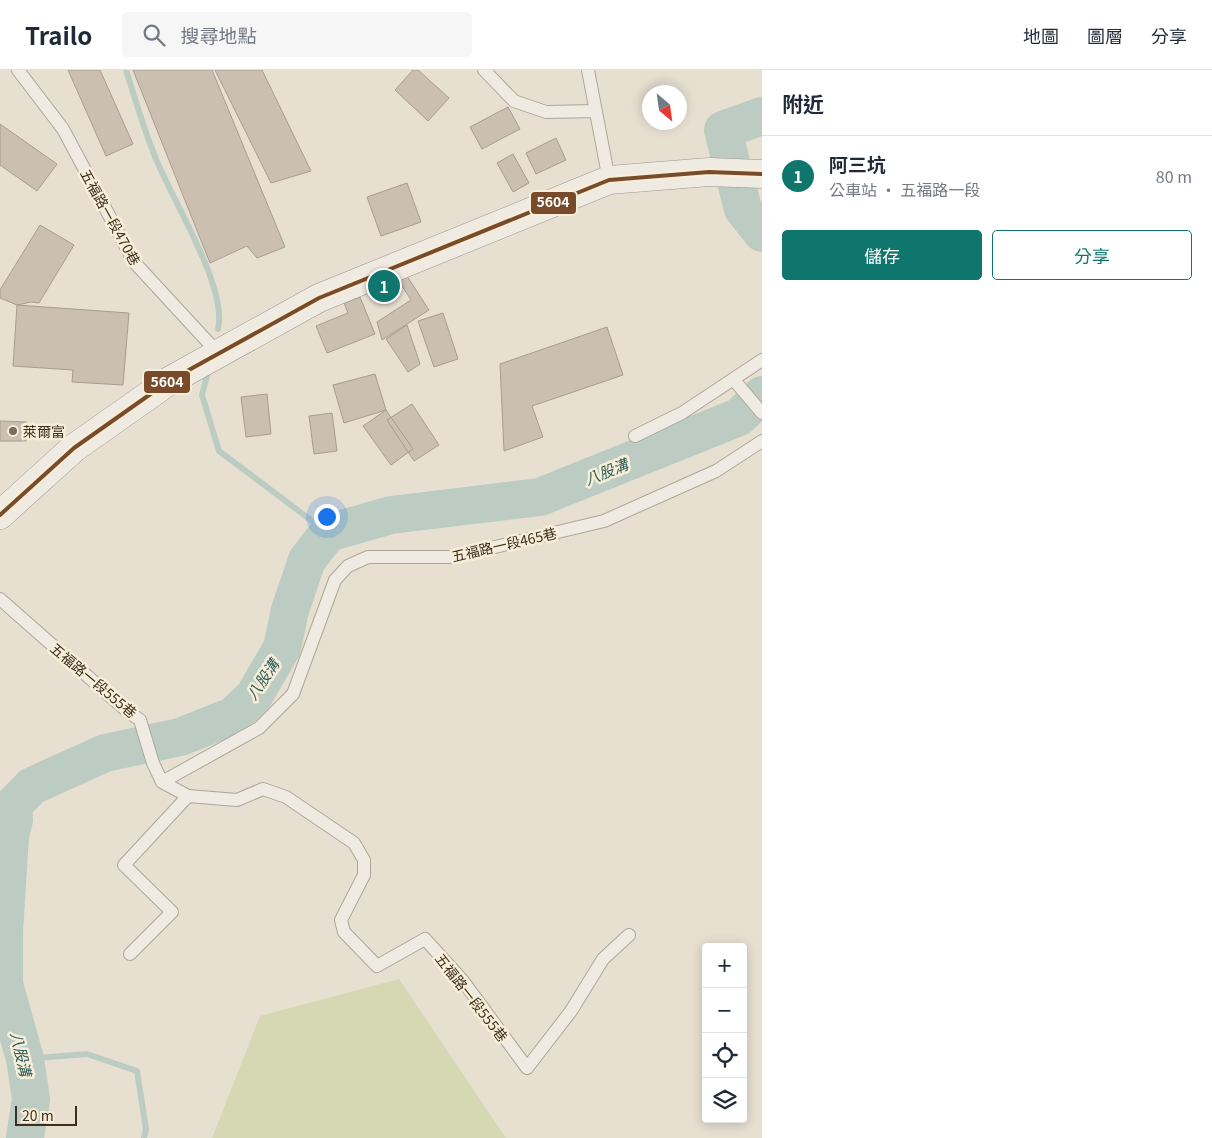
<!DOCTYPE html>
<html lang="zh-TW">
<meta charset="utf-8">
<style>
:root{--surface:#fff;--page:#f6f6f7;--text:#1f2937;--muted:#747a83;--line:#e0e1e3;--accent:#0f766e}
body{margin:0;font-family:Georgia,"Noto Sans TC",serif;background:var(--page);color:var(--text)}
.controls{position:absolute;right:15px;bottom:15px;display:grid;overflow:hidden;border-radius:5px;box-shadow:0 2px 12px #0003}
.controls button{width:45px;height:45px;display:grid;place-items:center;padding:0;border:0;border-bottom:1px solid var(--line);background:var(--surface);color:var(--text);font:25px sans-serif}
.compass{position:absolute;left:642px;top:15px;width:45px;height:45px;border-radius:50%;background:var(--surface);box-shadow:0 2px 12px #0003;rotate:151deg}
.scale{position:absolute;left:15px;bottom:12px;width:62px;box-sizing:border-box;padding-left:5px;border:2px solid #3d2e20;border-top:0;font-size:14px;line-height:18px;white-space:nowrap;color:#3d2e20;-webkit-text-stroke:4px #f7eed8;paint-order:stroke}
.you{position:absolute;left:326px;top:446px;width:18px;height:18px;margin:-12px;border:4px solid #fff;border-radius:50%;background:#1a73e8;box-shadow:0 0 0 8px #1a73e833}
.badge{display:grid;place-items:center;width:32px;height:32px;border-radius:50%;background:var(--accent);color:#fff;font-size:16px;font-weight:700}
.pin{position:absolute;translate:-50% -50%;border:2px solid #fff;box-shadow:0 1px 5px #0006}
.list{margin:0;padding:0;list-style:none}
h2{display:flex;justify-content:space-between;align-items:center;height:65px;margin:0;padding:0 20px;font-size:21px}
h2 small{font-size:16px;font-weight:400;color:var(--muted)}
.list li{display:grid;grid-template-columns:32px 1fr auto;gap:15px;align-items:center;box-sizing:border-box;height:80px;padding:0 20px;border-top:1px solid var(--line)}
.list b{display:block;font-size:19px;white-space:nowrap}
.list p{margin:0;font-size:16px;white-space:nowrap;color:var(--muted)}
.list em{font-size:16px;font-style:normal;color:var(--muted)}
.actions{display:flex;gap:10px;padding:15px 20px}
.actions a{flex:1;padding:11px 0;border:1px solid var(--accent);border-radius:5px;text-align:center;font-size:18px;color:var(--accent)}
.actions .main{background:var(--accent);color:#fff}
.icon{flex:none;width:28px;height:28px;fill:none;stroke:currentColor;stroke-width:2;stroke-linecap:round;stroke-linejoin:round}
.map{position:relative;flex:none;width:762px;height:1068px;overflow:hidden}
header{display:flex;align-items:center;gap:30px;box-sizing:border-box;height:70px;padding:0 25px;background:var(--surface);border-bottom:1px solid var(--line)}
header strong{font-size:24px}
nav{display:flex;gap:28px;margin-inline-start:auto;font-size:18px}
.search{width:350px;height:45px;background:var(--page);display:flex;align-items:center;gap:12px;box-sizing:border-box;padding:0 18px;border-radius:5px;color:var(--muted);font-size:19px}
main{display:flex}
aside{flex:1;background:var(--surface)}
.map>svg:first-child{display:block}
.green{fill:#d6d7b3}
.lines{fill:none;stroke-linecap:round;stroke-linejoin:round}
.stream{stroke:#bcccc2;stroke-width:6}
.river{stroke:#bcccc2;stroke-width:38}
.building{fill:#cbbfb2;stroke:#a89c90}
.service-casing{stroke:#ada599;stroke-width:14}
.secondary-casing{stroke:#9c958a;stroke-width:29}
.service{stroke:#efebe3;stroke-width:12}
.secondary{stroke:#efebe3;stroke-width:28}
.bus-1-casing{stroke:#f7eed8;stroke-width:8}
.bus-1{stroke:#7a4b2a;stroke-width:4}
.poi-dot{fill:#786c5e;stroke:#f7eed8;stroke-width:2}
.labels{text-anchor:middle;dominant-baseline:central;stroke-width:5;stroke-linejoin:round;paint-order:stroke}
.street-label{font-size:14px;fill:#3d2e20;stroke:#f7eed8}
.poi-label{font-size:14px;fill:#3d2e20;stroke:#f7eed8;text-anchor:start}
.water-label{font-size:15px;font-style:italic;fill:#2f5d5a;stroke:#f7eed8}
.line-badge{stroke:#f7eed8;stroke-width:2}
.badge-label{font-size:14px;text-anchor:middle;font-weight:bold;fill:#fff}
</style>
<header>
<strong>Trailo</strong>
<div class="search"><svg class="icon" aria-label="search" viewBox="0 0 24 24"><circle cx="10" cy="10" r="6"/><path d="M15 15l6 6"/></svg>搜尋地點</div>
<nav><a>地圖</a><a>圖層</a><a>分享</a></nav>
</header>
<main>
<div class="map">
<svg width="762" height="1068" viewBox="0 0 762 1068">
<rect width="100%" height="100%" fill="#e7e0d1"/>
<!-- green -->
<path class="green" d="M 399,909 L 506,1068 L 212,1068 L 260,946 Z"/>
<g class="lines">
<!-- stream -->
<path class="stream" d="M 126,0 C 135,28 143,57 154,84 C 170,127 228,216 218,259
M 209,298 L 202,325 L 219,381 L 328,463
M 25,989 L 87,984 L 137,1001 L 146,1059 L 144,1068"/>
<!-- river -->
<path class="river" d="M 762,46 L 723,60 L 743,139 L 762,163
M 25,1068 L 31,1029 L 25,989 L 4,914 L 4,862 L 10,766 L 14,750 L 13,735 L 32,716 L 105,683 L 180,667 L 233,646 L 254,626 L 282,578 L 290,540 L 307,490 L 328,463 L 391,445 L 540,427 L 739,347 L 762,325"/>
</g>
<!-- building -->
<path class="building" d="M 68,0 L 100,0 L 133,74 L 106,86 Z
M 133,0 L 212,0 L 285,177 L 257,188 L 247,176 L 210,193 Z
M 215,0 L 262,0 L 311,101 L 271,113 Z
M 413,0 L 418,0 L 449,28 L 428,51 L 395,20 Z
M 508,37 L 520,59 L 482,79 L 470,57 Z
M 0,54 L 57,94 L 37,121 L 0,95 Z
M 556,68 L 566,90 L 536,104 L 526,83 Z
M 513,84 L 529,113 L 513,122 L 497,93 Z
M 407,113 L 421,152 L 381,166 L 367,127 Z
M 40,155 L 74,175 L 39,233 L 31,232 L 17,235 L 0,228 L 0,220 Z
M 407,206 L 429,240 L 382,270 L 377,252 L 411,230 L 399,211 Z
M 360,227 L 375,264 L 327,283 L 316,256 L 348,243 L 344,233 Z
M 17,235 L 129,243 L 123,315 L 72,312 L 73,300 L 13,296 Z
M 443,243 L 458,289 L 434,297 L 418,251 Z
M 407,255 L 420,294 L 408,302 L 386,269 Z
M 607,257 L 623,305 L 532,336 L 543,367 L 504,381 L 500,294 Z
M 375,304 L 386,340 L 344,353 L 333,315 Z
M 267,324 L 271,364 L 246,367 L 241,327 Z
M 412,334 L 439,375 L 414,391 L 387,350 Z
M 386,340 L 413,379 L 391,395 L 363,356 Z
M 332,343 L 337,381 L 314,384 L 309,346 Z
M 0,351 L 27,352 L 26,371 L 0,371 Z"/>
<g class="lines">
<defs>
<path id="service" d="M 18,0 L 63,59 L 134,192 L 218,283
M 484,0 L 514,31 L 546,42 L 596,41
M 588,0 L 609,110
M 734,310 L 762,343
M 635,366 L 682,343 L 762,290
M 0,529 L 127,641 L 140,650 L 153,693 L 162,712 L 188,726 L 237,730 L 263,719 L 286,727 L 354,773 L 364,790 L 364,805 L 341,850 L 344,862 L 377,896 L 425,869 L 463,911 L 527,998 L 571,941 L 603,889 L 629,865
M 162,712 L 259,658 L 293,624 L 335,510 L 348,496 L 368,487 L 453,487 L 604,451 L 716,401 L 762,371
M 130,884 L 172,842 L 124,795 L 188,726"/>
<path id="secondary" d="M 0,445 L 74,378 L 169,311 L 319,228 L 609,110 L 709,102 L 762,104"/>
</defs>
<!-- service casing -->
<use href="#service" class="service-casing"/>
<!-- secondary casing -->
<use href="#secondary" class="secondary-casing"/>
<!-- service -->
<use href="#service" class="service"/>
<!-- secondary -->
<use href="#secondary" class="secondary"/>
<defs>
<path id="bus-1" d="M 0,445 L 74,378 L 169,311 L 319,228 L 609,110 L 709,102 L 762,104"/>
</defs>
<!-- bus-1 casing -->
<use href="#bus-1" class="bus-1-casing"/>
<!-- bus-1 -->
<use href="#bus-1" class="bus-1"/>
</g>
<!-- markers -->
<circle class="poi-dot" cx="13" cy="361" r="5"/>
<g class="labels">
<!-- street labels -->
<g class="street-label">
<text transform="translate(111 147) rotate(61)">五福路一段470巷</text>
<text transform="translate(504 474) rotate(-13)">五福路一段465巷</text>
<text transform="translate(94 610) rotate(40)">五福路一段555巷</text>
<text transform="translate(472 927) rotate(52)">五福路一段555巷</text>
</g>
<!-- poi labels -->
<g class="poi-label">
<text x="23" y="361">萊爾富</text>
</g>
<!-- water labels -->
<g class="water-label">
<text transform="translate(606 401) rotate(-22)">八股溝</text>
<text transform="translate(262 609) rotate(-56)">八股溝</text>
<text transform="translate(22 984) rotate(77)">八股溝</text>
</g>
</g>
<g class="line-badge">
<rect x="530" y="121" width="47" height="24" rx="5" fill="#7a4b2a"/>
<rect x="143" y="300" width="48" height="24" rx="5" fill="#7a4b2a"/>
</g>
<g class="badge-label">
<text x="553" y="137">5604</text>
<text x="167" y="317">5604</text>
</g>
</svg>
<div class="controls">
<button>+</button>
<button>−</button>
<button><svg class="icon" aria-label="locate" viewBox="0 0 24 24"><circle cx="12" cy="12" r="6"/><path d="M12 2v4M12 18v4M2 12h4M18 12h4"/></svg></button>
<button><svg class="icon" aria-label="layers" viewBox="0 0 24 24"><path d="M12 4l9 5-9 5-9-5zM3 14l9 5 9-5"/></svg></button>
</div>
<svg class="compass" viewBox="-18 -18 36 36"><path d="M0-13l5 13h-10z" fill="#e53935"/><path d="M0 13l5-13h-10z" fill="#747a83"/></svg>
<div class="scale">20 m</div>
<div class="you"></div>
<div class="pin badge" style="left:384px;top:216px">1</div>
</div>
<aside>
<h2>附近<small></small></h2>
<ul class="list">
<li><span class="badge">1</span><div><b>阿三坑</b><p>公車站 · 五福路一段</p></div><em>80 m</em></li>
</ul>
<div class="actions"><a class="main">儲存</a><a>分享</a></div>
</aside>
</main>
